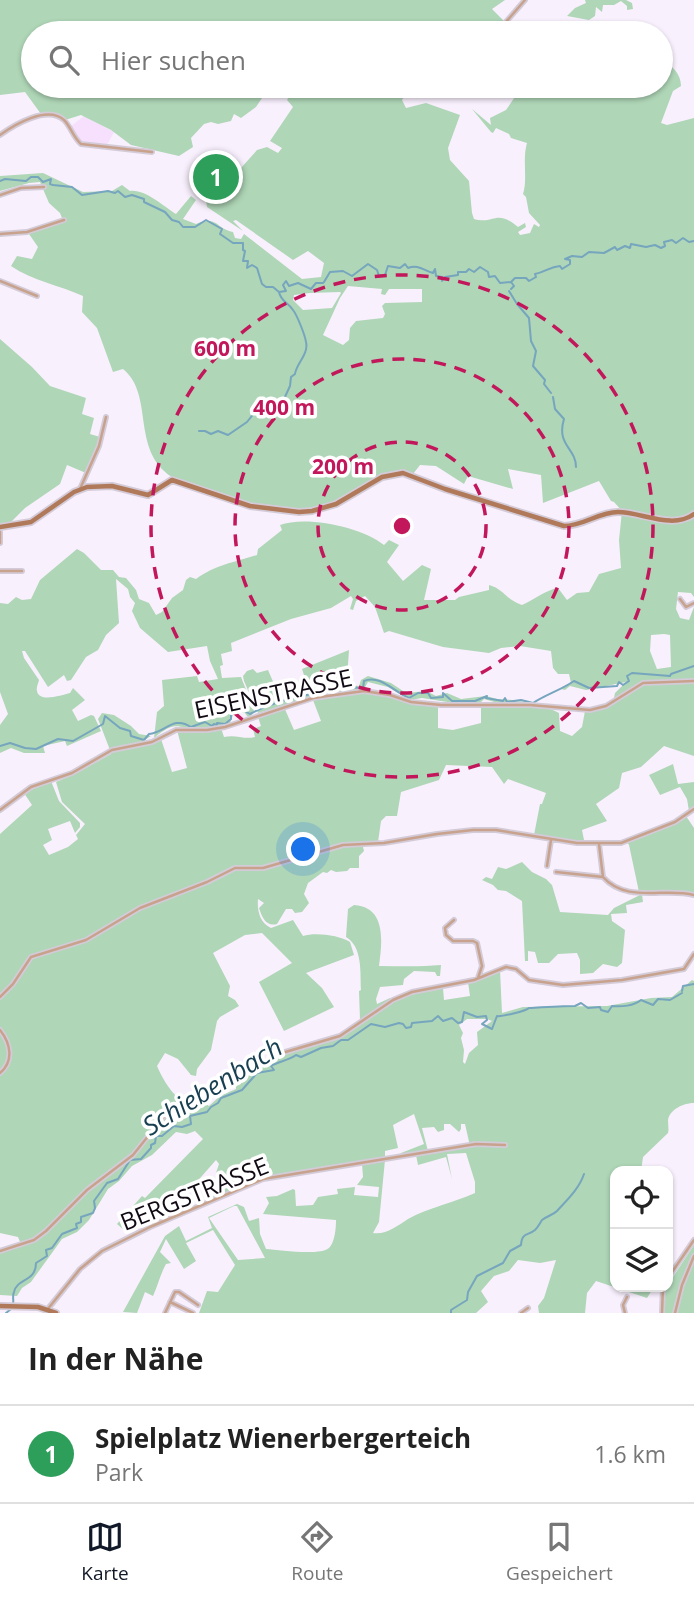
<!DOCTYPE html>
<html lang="de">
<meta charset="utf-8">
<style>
:root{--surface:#fff;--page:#f6f6f6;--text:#222;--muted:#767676;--line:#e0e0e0;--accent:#111827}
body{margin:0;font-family:"Open Sans",sans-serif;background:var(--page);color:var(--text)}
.controls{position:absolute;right:21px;bottom:21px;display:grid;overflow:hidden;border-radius:14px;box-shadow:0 2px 5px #0004}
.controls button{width:63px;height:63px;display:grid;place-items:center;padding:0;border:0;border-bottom:2px solid var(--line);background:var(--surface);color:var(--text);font:35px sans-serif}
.you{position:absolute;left:304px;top:850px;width:24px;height:24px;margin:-18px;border:5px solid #fff;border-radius:50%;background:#1a73e8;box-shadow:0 0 0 10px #1a73e833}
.badge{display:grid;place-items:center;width:46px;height:46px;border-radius:50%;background:var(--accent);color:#fff;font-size:23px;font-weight:700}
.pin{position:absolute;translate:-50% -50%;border:4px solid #fff;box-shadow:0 2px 7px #0006}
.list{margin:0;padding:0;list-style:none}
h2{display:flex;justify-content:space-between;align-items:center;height:91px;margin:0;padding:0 28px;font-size:30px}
h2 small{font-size:23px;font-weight:400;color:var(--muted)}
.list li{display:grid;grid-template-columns:46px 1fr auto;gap:21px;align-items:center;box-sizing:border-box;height:98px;padding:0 28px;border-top:2px solid var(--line)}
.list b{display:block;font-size:26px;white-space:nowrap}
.list p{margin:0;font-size:23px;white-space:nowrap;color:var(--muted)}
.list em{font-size:23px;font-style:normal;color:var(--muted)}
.icon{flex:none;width:38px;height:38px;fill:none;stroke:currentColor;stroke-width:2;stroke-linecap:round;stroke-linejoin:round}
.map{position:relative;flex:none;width:694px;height:1313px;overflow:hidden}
.search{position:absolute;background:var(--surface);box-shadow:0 2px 5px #0004;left:21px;right:21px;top:21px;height:77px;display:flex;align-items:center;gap:18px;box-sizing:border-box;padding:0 24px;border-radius:38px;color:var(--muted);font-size:26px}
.sheet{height:189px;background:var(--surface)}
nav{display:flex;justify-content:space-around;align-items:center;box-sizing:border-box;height:98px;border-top:2px solid var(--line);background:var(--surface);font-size:19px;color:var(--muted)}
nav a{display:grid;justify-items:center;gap:4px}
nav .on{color:var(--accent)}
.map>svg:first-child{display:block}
.built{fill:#f6e0fe}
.green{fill:#afd6b7;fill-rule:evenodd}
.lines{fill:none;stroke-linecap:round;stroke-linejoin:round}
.stream{stroke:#76a5be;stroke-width:2}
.street-casing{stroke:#d4cbd8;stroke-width:6}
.secondary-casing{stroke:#d4cbd8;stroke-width:8}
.street{stroke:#c8a28c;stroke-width:2.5}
.secondary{stroke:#b07959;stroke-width:4.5}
.ring{fill:none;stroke:#c2185b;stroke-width:3.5;stroke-dasharray:12 9}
.labels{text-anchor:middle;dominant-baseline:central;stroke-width:7;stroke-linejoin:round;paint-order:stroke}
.street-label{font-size:24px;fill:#110a14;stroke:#fff}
.water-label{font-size:26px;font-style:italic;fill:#173f51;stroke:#fff}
.centre{fill:#c2185b;stroke:#fff;stroke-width:3.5}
.ring-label{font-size:21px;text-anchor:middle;font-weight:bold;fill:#c2185b;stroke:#fff;stroke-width:7;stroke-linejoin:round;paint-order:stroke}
</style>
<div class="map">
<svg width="694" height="1313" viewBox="0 0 694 1313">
<rect width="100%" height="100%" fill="#f9f0fd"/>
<!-- built -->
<path class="built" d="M 84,116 L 114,132 L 107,145 L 79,141 L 70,127 Z"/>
<!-- green -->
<path class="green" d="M 0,0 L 505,0 L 492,9 L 505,22 L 497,33 L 457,33 L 453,28 L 443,28 L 440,33 L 120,33 L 119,22 L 115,33 L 33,33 L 33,86 L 281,86 L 272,95 L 262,98 L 256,107 L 241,118 L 234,114 L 231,121 L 218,124 L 211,122 L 204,124 L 191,138 L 193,147 L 179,156 L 131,145 L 111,130 L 81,115 L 65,120 L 54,114 L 41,114 L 25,92 L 0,95 Z
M 585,0 L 626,0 L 632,3 L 633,9 L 627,10 L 627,6 L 621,1 L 614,5 L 603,5 L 602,12 L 596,7 L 595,16 L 589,20 L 567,16 L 575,8 L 586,3 Z
M 661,59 C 672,65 681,74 681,86 L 673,91 L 661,123 L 667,125 L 694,118 L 694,597 L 691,593 L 678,592 L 676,609 L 680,618 L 689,620 L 694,607 L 694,756 L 664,746 L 641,767 L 622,773 L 619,788 L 596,804 L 607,821 L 582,830 L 584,840 L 583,843 L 534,835 L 540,804 L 542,804 L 546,793 L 508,779 L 504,784 L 492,767 L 446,765 L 439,780 L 401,792 L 397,816 L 386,816 L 381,821 L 378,842 L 362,843 L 364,851 L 359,856 L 359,868 L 350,868 L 347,871 L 336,872 L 331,870 L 327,873 L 323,872 L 308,883 L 304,894 L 309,903 L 302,912 L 295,913 L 292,909 L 286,909 L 277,924 C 266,927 262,917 259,908 L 264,903 L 258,899 C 257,911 260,923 271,928 L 293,920 L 303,936 C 315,932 339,935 350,942 L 354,955 L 306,973 L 322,988 L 334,1007 L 284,1031 L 259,982 L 292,963 L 262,933 L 245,935 L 213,953 L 230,986 L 228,996 L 235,1000 L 239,1006 L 220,1017 L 217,1021 L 211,1050 L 197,1069 L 196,1076 L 191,1075 L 178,1059 L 165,1053 L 157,1066 C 163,1080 172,1095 185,1103 L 200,1099 L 209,1106 L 220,1096 L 236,1089 L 236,1084 L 244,1081 L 245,1077 L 255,1067 L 282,1054 L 341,1037 L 401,996 L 443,988 L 444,1000 L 470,996 L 468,982 L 500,970 L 502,1013 L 523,1007 L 607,1006 L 651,998 L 672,997 L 692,980 L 694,981 L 694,1103 C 684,1103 670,1109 668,1120 C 668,1124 669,1129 668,1133 L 643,1157 L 641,1171 L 615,1171 L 615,1287 L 654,1287 L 647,1298 L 596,1281 L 587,1293 L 585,1313 L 539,1313 L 538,1306 L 544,1298 L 556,1260 L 540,1263 L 518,1260 L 509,1271 L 494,1276 L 481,1291 L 488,1302 L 476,1313 L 199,1313 L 207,1291 L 218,1292 L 235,1265 L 213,1230 L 186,1243 L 196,1261 L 184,1269 L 166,1239 L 160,1252 L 171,1263 L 166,1264 C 160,1275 158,1285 153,1296 L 145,1292 L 137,1313 L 123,1312 L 165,1236 L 179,1226 L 186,1241 L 212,1228 L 208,1217 L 237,1204 L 244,1207 L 249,1221 L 259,1218 L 260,1234 L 266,1249 C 279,1250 320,1256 329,1248 C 335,1242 336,1228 336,1220 L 263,1214 L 269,1203 L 266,1197 L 277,1196 L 293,1189 L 295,1190 L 296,1206 L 313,1205 L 318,1197 L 338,1194 L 337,1189 L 355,1187 L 354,1195 L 378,1197 L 379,1187 L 357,1185 L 363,1177 L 362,1164 L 385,1160 L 379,1222 L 373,1233 C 386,1235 397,1226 408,1219 C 430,1207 453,1203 475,1193 L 475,1182 L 466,1153 L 447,1154 L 452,1179 L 446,1157 L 418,1165 L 416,1155 L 470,1146 L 465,1124 L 461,1124 L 461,1129 L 459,1132 L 450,1124 L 444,1124 L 444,1130 L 438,1132 L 434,1127 L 422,1128 L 428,1151 L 399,1156 L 401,1153 L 424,1144 L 414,1114 L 393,1125 L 398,1148 L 385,1151 L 385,1158 L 269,1176 L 202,1204 L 212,1197 L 225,1181 L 216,1173 L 219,1164 L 216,1160 L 187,1193 L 166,1214 L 160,1208 L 154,1213 L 146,1207 L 142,1212 L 138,1209 L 124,1230 L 117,1224 L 142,1196 L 145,1198 L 203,1139 L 195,1131 L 187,1134 L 176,1132 L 152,1155 L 132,1166 L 119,1181 L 108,1189 L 89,1220 L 77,1232 L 62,1239 L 31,1282 L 22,1288 L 17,1296 L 0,1295 L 0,1253 L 21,1244 L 18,1237 L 0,1233 L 0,834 L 32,805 L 24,793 L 51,781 L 59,801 L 80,823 L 80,827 L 75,833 L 70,821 L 48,829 L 52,840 L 43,845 L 49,855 L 68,847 L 78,839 L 76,835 L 85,824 L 62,802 L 56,782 L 77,773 L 111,754 L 111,752 L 153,743 L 161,739 L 172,772 L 187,768 L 177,730 L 209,731 L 221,728 L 224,737 C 236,734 244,740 255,737 L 253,729 L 261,726 L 258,717 L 284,707 L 294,730 L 321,721 L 313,700 L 315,698 L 364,692 L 388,695 L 408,701 L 438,705 L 438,728 L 453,730 L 481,723 L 481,706 C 504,704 539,701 559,713 L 560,731 L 572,736 L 582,727 L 585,711 C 596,711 604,709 613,703 L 615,693 L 626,682 L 586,690 L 570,686 L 565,690 L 561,689 L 571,683 L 569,674 L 558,674 L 553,668 L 551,651 L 520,646 L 501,648 L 489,653 L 443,647 L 389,631 L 384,633 L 375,607 L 365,596 L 356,601 L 353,610 L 350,609 L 353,599 L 351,596 L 331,608 L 291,619 L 231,643 L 232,651 L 221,654 L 223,665 L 220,666 L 222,678 L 241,677 L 254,710 L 252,715 L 248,717 L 244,712 L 233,715 L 230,723 C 221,726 212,729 202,729 C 177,730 178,718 154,738 L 157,712 L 164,706 L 162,680 L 197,676 L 199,682 L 218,679 L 210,661 L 207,646 L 168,652 L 140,628 L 132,611 L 135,603 L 130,597 L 128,589 L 116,579 L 119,623 L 106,635 L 98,650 L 86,657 L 71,680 L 67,681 L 64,675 L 48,687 L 25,651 L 22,651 L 24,658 L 39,680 C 38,684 36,688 37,691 C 39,703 62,695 70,693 L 73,688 L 85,700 L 72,710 L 78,721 L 91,715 L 94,716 L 101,731 L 67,746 L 65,741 L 43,746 L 45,753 L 24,753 L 11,748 L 0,753 L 0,725 L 8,714 L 0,692 L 0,603 L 8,604 L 16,597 L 22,600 L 31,599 L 40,580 L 77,549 L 84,553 L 101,570 L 113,570 L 119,577 L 126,578 L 136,590 L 139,599 L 149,603 L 156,615 L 162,612 L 172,598 L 183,590 L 186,580 L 190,577 L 196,579 C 217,564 233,563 257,555 L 258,549 L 282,530 L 280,525 C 305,515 363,527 384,545 L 389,540 L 399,545 L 387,562 L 403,581 L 422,565 L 431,569 L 424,600 L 455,600 L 459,597 L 489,590 L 489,585 C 504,589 505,599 522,605 C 533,600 548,589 558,588 L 567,600 L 577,593 L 589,592 L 599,574 L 621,568 L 619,540 L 622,511 L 614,502 L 611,501 L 599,481 L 543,503 L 541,475 L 508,469 L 513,489 L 468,476 L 464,484 L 436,466 L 420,465 L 413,474 C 390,463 371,484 351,494 C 340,500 329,505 316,507 C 278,516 237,499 202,487 C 193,484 180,482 172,477 C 130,450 155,395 123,369 L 113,372 L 97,328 L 82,312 L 83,296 C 59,285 33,281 11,266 L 17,256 L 32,259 L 38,247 L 29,234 L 62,218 L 60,213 L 49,203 L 40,182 L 29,183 L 0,191 L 0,176 L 43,173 L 83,192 L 112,191 L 122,185 L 130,191 C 145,189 163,206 176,214 L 191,196 L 196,200 L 183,219 L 196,224 C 218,215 216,229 233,232 L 235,238 L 241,239 L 244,234 L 302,279 L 321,277 L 324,263 L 308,251 L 293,260 L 236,220 L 233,221 L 243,231 L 207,207 L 204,188 L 241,168 L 257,150 L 267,147 L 278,153 L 282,148 L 270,141 L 293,107 L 287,100 L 295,86 L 411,86 L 402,100 L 406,108 L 426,103 L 460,115 L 448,148 L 450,160 L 469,181 L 472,213 L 474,219 C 495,225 495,208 518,227 L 525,223 L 526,227 L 518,232 L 520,235 L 530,233 L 534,224 L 539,227 L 540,225 L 529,213 L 526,197 L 523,194 C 528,178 522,160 527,143 L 511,138 L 509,134 L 496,128 L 493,133 L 491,132 L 472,109 L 491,125 L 490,118 L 506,110 L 519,91 L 525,95 L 530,86 L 661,86 ZM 348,286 L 382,289 L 381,294 L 385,295 L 389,289 L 422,289 L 422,302 L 385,303 L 382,306 L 385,314 L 383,318 L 356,321 L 350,328 L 349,340 L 343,345 L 323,335 L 340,298 ZM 310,293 L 340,292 L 341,293 L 332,308 L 303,310 L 293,300 L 294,295 ZM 664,634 L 670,635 L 671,667 L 657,669 L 650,651 L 651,635 ZM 467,1019 L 487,1019 L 492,1021 L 477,1032 L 478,1045 L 469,1053 L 465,1064 L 463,1062 L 464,1050 L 461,1038 L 463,1033 L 459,1025 ZM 234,1206 L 237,1206 L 265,1258 L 238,1260 L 209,1218 Z
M 0,339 L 32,367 L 50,386 L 86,398 L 82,414 L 94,418 L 90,434 L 100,437 L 86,473 L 67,465 L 60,484 L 25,508 L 7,526 L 0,525 Z
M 349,650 L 347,679 L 349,685 L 359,686 L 361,680 L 368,676 L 391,683 L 406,693 L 426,691 L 436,696 L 447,693 L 461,699 L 486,696 L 497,699 L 529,701 L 498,703 L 484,699 L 481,702 L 460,704 L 422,698 L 410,700 L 388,687 L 368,682 L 364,689 C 348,693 330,693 313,697 C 295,701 276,708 258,713 L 244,681 L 243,676 L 247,671 L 253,669 L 257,673 L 268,670 L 281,700 L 310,693 L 302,669 Z
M 102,713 L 114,715 L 131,726 L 139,734 L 151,736 L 138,744 L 110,750 L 98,719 Z
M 673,764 L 678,784 L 694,782 L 694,810 L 689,811 L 687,799 L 680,787 L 660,795 L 649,775 Z
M 686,816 L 694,828 L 694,895 L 639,892 L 629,845 L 627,842 L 676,823 Z
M 522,862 L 532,872 L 546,879 L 552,885 L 560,912 L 608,915 L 614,908 L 642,894 L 643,902 L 626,905 L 627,913 L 611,914 L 612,921 L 625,930 L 622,963 L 617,967 L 603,964 L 593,973 L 580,974 L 580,960 L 577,953 L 558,954 L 549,963 L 538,963 L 535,952 L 528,951 L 528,961 L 525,961 L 522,901 L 506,891 L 498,890 L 493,885 L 482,880 L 486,877 L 492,879 L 498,867 L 506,869 Z
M 354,905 C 387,907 382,943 379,966 C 399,966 420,967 441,965 L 440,976 L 437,976 L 435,972 L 414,971 L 404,979 L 403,985 L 380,987 L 376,999 L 377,1004 L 390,998 L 391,1000 L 360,1020 L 359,991 L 361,990 C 360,973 363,947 346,937 L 348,909 Z
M 694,1245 L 694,1313 L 665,1313 L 665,1289 Z"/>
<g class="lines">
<!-- stream -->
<path class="stream" d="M 0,181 L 5,179 L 26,181 L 31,177 L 38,177 L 43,182 L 51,179 L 50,184 L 53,185 L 72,187 L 82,195 L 108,191 L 115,193 L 118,191 L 125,197 L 132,195 L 144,199 L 144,202 L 165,212 L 172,220 L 179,222 L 183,227 L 195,227 L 206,220 L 222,229 L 220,234 L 233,243 L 243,243 L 243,250 L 245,251 L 243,261 L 248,261 L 247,268 L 252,265 L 257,268 L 262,284 L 266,287 L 273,287 L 279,292 L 286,291 L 283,285 L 286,281 L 289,286 L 298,283 L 311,289 L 316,283 L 323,283
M 324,282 L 330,272 L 343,271 L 352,276 L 368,264 L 377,270 L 379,276 L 385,275 L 388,266 L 400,268 L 405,264 L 408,268 C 418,264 423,270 433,273 L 435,269 L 436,276 L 442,277 L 442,281 L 445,277 L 458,275 L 458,272 L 466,272 L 469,269 L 474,272 L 480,267 L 488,272 L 489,277 L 495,276 L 500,283 L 511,282 L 515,278 L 526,278 L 529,281 L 536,277 L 535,274 C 546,272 549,267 560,266 L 562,269 L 570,264 L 570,260 L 565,259 L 572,256 L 582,257 L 589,252 L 604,253 L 615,247 L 617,250 L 625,246 L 630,248 L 631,244 L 646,247 L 655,245 L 661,248 L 665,246 L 664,242 L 672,240 L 676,243 L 683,238 L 689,242 L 694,241
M 511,289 L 514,286 L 511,282
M 509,291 L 517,304 L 529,318 L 531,341 L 536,351 L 533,366 L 545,380 L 544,384 L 551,393
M 553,397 L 555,409 L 564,419 C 556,445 576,448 576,467
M 199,431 L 205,431 L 211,434 L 218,431 L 228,435 L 247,422 L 255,412 L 284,399 L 290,386 L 291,377 L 295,374 C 296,364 309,354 306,342 C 305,335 297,315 293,310 C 288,302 281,302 279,292
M 0,746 L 10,743 L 25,748 L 36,749 L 58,739 L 73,741 L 103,724 L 105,716 L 120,728 L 130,731 L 131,736 L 144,740 L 149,734 C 165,733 173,715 191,727 L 205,722 L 212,726 L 214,724 L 217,725 L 217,723 L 225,724 L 231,719 L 231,712 L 241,709 L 250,714 C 274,701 307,695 334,689 L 336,686 L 360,688 L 363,688 L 364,681 C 380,674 394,692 409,698 L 418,693 L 428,693 L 431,698 L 443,697 L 443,693 L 452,701 L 475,701 L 487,696 L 486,698 L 503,701 L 505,698 L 507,702 L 521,700 L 533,703 C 547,694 561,690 574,681 L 589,688 L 617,686 L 619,682 L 623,685 L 629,681 L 627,676 L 632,673 L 670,676 L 671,674 L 694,666
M 682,991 L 683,986 L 694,984
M 13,1304 C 14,1300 12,1296 14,1292 C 17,1278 36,1282 36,1263 L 47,1256 L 46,1250 L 52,1248 L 62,1234 L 77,1228 L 76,1224 L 81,1222 L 81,1217 L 93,1213 L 95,1208 L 94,1201 L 107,1183 L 118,1179 L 130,1160 L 141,1159 L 151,1148 L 151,1145 L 155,1143 L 156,1136 L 162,1136 L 174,1126 L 182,1127 L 191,1124 L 190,1116 L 207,1112 L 211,1107 L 218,1103 L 221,1098 L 242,1090 L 257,1073 L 274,1070 L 271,1066 C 279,1061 288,1061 296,1055 L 301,1057 L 321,1048 L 333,1046 L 341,1040 L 348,1040 L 371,1024 L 385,1027 L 399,1023 L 403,1024 L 406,1028 L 411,1027 L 412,1023 L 432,1021 L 438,1016 L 443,1021 L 452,1018 L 458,1023 L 462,1022 L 464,1012 L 477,1017 L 486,1016 L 487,1020 L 482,1024 L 492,1029 L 497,1016 C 501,1017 526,1011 529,1008 C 546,1007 561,1006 575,1006 L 581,1003 L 588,1008 L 600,1007 L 601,1010 L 608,1012 L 612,1006 C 621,1007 634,1006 641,1000 L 653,1005 L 658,999 L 670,1000 L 682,993
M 6,1313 L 11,1309
M 451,1313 L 451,1310 L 467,1300 L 468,1292 L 477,1276 L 503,1263 L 510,1251 L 521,1245 C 522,1232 528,1236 535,1230 C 538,1227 540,1223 542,1220 C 547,1216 553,1215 557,1211 C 567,1200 579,1189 584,1174"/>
<defs>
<path id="street" d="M 505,23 L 525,0
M 0,135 C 14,125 47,105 64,120 C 71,127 73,137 81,144 L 152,152
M 0,195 L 21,188 L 44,187
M 0,234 L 27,232 L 64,220
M 0,281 L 37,296
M 80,489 L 99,446 L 106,417
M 0,532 L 0,543
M 0,571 L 22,571
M 680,599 L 686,607 L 694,603
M 0,810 L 31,787 L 72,773 L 112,750 L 152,742 L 176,730 L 207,730 L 225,727 L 313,698 L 364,691 L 390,695 L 411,702 L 441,705 L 530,705 L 590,710 L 606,706 L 643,683 L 694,681
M 599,844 L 603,877 C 627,904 665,887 694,895
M 547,866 L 551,840
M 556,872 L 603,877
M 454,920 L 445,928 L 446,935 L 453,941 L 473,941 L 477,943 L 482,966 L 478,978
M 0,997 L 13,984 L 31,957 L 86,940 L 140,908 L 207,882 L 235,868 L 263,868 L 343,845 L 384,843 L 437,834 L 473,830 L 496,830 L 577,843 L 621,843 L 675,822 L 694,809
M 0,1030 C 11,1044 14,1061 0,1073
M 0,1251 L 34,1240 L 46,1231 L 87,1190 L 133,1155 L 165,1115 L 178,1104 L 282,1053 L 340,1036 L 393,1000 L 412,992 L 474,980 L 506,967 L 516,969 L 529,980 L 563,985 L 622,980 L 684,969 L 694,954
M 668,1278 L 694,1240
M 170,1302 L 193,1313
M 47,1310 L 80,1269 L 102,1251 L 150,1227 L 263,1179 L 476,1144 L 505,1145
M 165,1313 L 175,1292 L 179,1292 L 198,1305
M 521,1313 L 528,1308
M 625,1313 L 623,1305 L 627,1297
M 662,1313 L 663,1287
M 675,1313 L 682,1285 L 694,1256"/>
<path id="secondary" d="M 0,527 L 31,522 L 74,492 L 87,487 L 112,486 L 148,495 L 172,480 L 250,506 L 299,512 L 312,511 L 336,504 L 382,477 L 403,473 L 445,489 L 564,526 C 583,526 599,512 618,512 C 642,512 672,530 694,514
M 0,1306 L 38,1307 L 56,1313"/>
</defs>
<!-- street casing -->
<use href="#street" class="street-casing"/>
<!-- secondary casing -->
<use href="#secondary" class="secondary-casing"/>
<!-- street -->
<use href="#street" class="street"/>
<!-- secondary -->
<use href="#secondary" class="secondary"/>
</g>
<!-- distance rings -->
<g class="ring">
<circle cx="402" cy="526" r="84"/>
<circle cx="402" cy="526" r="167"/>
<circle cx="402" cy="526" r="251"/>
</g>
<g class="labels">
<!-- street labels -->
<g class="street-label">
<text transform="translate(273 693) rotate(-12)">EISENSTRASSE</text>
<text transform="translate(194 1193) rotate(-22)">BERGSTRASSE</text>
</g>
<!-- water labels -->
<g class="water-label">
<text transform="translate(212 1086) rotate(-32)">Schiebenbach</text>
</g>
</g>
<circle cx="402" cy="526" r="10" class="centre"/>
<g class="ring-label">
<text x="225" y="356">600 m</text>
<text x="284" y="415">400 m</text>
<text x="343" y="474">200 m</text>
</g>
</svg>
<div class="controls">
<button><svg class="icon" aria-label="locate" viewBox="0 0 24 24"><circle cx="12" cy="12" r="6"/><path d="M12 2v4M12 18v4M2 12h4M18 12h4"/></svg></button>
<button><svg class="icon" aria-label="layers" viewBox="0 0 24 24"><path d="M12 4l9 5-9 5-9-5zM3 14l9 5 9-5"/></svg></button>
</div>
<div class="you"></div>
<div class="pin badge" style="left:216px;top:177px;background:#2e9e5b">1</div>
<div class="search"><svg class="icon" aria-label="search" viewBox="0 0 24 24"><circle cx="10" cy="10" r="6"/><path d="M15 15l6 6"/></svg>Hier suchen</div>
</div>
<section class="sheet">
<h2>In der Nähe<small></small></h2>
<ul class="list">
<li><span class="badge" style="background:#2e9e5b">1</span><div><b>Spielplatz Wienerbergerteich</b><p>Park</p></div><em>1.6 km</em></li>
</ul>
</section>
<nav>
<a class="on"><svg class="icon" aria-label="map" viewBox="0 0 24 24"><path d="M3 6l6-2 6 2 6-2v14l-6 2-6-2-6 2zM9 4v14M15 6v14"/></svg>Karte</a>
<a><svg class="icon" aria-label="directions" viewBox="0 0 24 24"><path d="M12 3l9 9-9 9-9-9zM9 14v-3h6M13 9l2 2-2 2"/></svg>Route</a>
<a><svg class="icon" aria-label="saved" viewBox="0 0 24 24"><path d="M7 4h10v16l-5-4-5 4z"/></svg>Gespeichert</a>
</nav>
